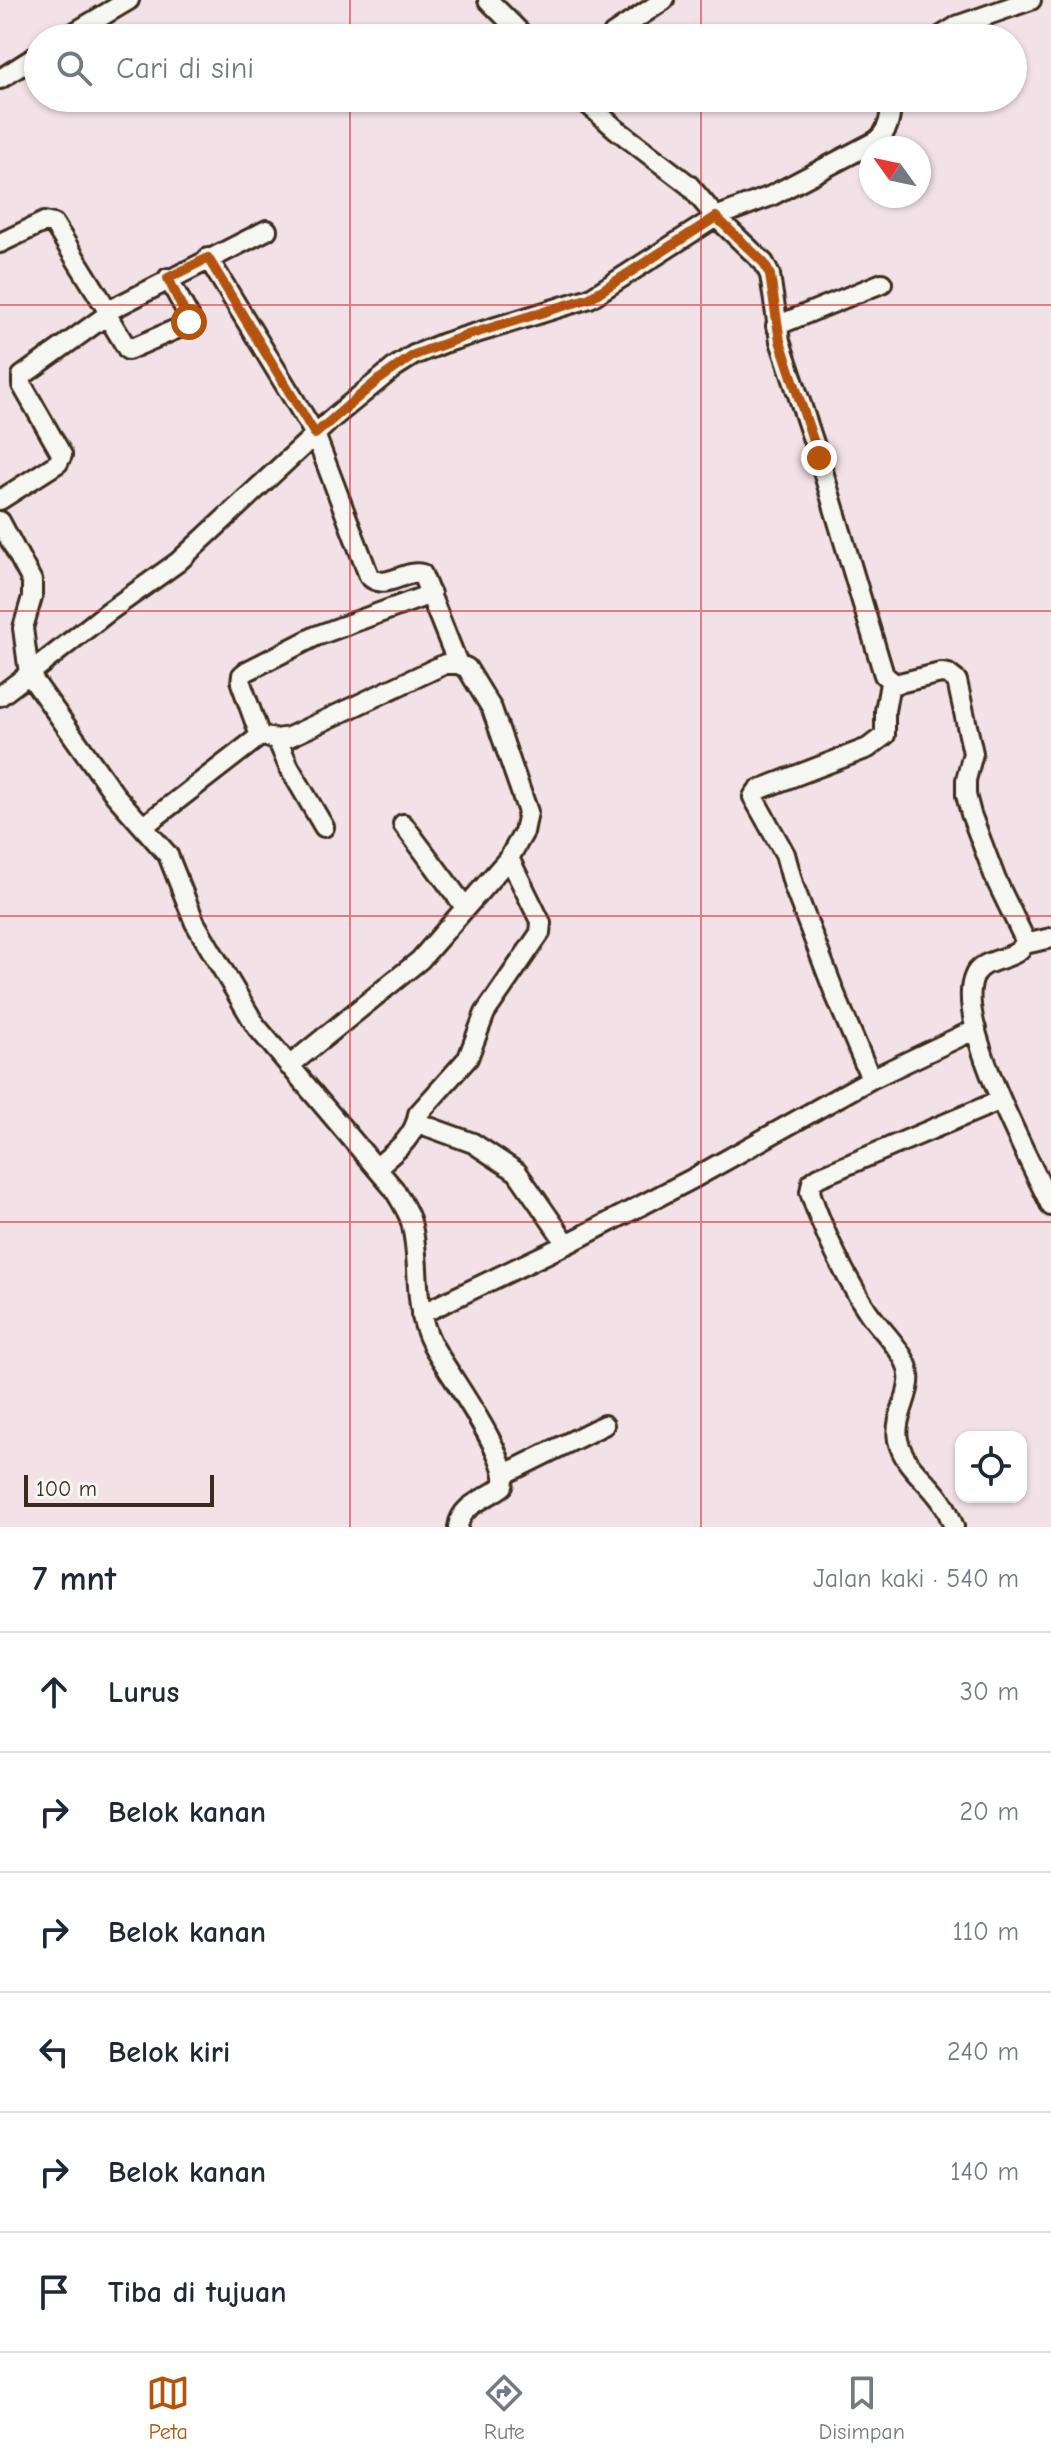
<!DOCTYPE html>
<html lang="id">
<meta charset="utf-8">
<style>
:root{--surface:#fff;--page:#f2f2f3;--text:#1f2937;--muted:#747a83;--line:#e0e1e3;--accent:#b45309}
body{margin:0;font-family:"Comic Neue",sans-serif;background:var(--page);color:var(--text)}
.controls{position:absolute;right:24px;bottom:24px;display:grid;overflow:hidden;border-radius:16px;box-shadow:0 2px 6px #0004}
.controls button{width:72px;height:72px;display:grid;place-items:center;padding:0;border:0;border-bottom:2px solid var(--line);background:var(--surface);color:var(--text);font:40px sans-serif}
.compass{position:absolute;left:859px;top:136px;width:72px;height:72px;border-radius:50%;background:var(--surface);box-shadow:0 2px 6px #0004;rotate:303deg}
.scale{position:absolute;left:24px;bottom:20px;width:190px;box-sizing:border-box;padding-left:8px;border:4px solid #3b2a1e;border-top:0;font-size:22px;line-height:28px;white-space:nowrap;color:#3b2a1e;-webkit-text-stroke:6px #f6f6f2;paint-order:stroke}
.stop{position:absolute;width:24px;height:24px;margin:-18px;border:6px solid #b45309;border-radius:50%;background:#fff}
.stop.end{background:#b45309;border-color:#fff;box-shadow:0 2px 8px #0008}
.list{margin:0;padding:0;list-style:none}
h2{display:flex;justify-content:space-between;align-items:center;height:104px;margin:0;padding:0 32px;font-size:34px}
h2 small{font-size:26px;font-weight:400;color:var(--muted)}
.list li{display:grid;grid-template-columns:52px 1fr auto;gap:24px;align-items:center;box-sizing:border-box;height:120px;padding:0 32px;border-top:2px solid var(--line)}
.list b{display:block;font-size:30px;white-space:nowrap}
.list em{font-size:26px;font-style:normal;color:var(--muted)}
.icon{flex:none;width:44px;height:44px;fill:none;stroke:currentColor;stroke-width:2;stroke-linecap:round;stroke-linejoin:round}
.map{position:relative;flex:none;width:1051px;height:1527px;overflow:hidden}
.search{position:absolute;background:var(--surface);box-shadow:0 2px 6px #0004;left:24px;right:24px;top:24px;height:88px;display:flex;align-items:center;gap:20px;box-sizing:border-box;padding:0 28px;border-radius:44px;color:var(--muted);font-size:30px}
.sheet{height:824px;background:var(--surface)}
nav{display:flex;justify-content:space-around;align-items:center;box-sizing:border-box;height:112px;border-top:2px solid var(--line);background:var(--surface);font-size:22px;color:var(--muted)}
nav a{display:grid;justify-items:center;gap:4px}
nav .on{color:var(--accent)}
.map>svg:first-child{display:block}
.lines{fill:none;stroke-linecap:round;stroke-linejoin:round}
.minor-casing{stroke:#3b2a1e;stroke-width:24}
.minor{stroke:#f6f6f2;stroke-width:18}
.route{stroke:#b45309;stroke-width:10}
.grid{fill:none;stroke:#d62828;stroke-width:2;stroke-opacity:0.55}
</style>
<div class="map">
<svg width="1051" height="1527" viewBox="0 0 1051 1527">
<rect width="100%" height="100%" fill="#f2e2e8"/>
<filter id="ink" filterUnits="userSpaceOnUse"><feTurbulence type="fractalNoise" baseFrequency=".0125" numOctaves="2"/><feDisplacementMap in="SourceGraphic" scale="16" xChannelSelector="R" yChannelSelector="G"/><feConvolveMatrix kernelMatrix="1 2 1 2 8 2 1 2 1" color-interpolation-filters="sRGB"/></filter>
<g filter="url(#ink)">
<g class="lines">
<defs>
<path id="minor" d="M 488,0 L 526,38
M 65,38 L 129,0
M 611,38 L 613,34 L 664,0
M 938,38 L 959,25 L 1031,0
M 0,79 L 38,55
M 581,98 L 616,129 L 689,185 L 716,217 L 764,263 L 770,275 L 780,341 L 819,458 L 884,675 L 895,684 L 941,673 L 948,674 L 957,681 L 973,753 L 966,780 L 966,795 L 971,814 L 996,880 L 1025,940 C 1021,963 982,955 974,977 C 954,1022 1030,1160 1051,1206
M 0,243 L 44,222 L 54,224 L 108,311 L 107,315 L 22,376 L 22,385 L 62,455 L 58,463 L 0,500
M 208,258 L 315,434 L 369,576 C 385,592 404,569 422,574 L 458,664
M 108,311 L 267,230
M 107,315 L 128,350 L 188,324 L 190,318 L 168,278
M 776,326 L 882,283
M 0,521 L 32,581 L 32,597 L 23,628 L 29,674
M 29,674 L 108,612 L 178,562 L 334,417 L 395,367 L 414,355 L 444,343 L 590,298 L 716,217 L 771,196 L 876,141 C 890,130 891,115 891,98
M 0,696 L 29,674 L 115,795 L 168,855 L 195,923 L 256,1026 L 394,1189 C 400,1200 408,1211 411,1222 C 422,1263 411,1303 432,1344 C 447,1372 513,1460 503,1486 C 487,1499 461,1504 458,1527
M 260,736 L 241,683 L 242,675 L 247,671 L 316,636 L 431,594
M 277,739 L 289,767 L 324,827
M 403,824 L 465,907
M 144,826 L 260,736 L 277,739 L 289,737 L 445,664 L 458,664 L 467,668 L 492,709 L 528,812 L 524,832 L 509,858 L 420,960 L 289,1066
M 1025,944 L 1051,938
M 871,1079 L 835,994 L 794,887 L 785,854 L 753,797 L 758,790 L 868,748 L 885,735 L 885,711 L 890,683
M 418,1123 L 473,1143 L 517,1172 L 567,1244
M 376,1168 C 393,1153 415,1138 418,1114 L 468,1058 L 485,1013 L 540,933 L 541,923 L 509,858
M 421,1314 L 567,1244 L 694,1178 L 871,1079 L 976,1029
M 505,1474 L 604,1425
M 954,1527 C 951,1520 948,1511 944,1505 C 931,1482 904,1468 898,1440 C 893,1413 918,1389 906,1363 C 898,1345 881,1330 869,1313 C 846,1279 823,1231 810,1192 L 812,1182 L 819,1177 L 1001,1100"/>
</defs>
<!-- minor casing -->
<use href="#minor" class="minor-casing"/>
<!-- minor -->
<use href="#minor" class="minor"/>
</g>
</g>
<g class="lines" filter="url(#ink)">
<!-- route -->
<path class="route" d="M 189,322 L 168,278 L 208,258 L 315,434 L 377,381 L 414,355 L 468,335 L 590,298 L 716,217 L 764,263 L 770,275 L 780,341 L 819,458"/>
</g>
<!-- grid -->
<path class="grid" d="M 350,0 L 350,38M 701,0 L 701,38M 350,98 L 350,1527M 701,98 L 701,1527M 0,305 L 1051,305M 0,611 L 1051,611M 0,916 L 1051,916M 0,1222 L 1051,1222"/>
</svg>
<div class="controls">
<button><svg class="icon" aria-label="locate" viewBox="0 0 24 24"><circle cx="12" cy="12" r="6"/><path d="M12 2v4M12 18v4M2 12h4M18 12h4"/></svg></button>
</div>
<svg class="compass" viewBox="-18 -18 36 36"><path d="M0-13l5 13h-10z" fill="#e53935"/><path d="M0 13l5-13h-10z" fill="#747a83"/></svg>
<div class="scale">100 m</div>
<div class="stop" style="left:189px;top:322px"></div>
<div class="stop end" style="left:819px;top:458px"></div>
<div class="search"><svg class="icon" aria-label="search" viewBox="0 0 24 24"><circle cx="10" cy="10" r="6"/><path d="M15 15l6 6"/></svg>Cari di sini</div>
</div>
<section class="sheet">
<h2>7 mnt<small>Jalan kaki · 540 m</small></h2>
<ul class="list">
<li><svg class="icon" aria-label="ahead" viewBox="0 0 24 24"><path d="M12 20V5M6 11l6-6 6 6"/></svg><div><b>Lurus</b></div><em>30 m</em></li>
<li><svg class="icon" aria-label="right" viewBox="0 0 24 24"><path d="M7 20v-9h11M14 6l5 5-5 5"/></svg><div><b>Belok kanan</b></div><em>20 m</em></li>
<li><svg class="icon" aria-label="right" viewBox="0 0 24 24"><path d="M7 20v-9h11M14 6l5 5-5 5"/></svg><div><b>Belok kanan</b></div><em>110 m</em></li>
<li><svg class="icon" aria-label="left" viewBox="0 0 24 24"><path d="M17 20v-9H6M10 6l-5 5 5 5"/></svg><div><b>Belok kiri</b></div><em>240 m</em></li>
<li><svg class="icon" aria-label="right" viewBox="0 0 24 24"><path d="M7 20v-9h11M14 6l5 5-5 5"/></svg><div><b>Belok kanan</b></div><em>140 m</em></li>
<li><svg class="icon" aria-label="arrive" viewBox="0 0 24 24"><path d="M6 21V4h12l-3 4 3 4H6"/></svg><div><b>Tiba di tujuan</b></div></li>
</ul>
</section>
<nav>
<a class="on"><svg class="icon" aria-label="map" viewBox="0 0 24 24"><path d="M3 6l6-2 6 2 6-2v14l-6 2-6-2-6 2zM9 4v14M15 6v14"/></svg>Peta</a>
<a><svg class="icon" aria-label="directions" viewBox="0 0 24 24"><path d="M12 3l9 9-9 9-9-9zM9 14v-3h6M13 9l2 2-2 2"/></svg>Rute</a>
<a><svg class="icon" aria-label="saved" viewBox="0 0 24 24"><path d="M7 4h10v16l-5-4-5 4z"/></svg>Disimpan</a>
</nav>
